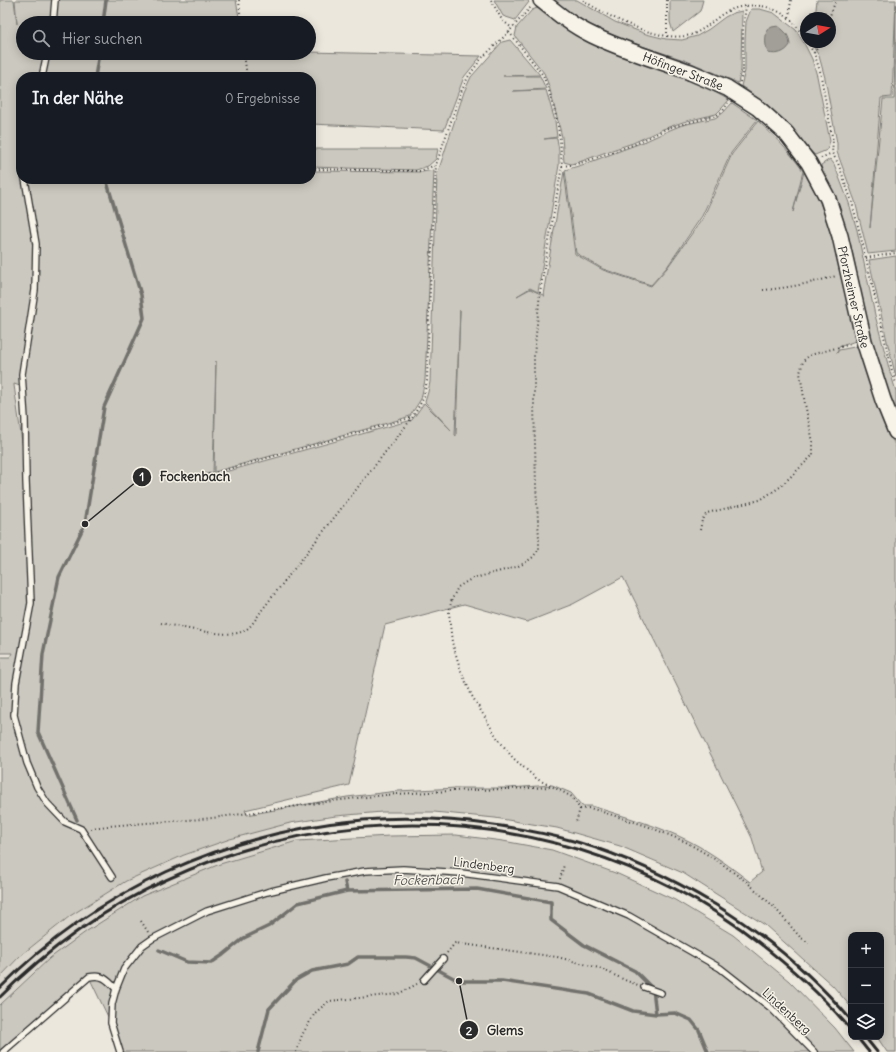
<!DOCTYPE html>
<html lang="de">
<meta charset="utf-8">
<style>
:root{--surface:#171b24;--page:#242831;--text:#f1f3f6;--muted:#9ea1a6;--line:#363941}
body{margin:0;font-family:Delius,sans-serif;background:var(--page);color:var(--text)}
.controls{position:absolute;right:12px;bottom:12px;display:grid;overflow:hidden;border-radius:8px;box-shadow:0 2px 10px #0003}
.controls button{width:36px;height:36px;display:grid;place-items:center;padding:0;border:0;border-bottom:1px solid var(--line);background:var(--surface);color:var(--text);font:20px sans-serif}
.compass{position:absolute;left:800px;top:12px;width:36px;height:36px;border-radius:50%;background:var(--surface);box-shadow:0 2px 10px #0003;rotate:79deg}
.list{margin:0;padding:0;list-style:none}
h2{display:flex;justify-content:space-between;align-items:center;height:52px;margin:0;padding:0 16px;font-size:17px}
h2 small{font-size:13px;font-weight:400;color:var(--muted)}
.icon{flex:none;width:22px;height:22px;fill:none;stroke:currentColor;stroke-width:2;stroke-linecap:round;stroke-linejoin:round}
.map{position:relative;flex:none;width:896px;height:1052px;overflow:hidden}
.search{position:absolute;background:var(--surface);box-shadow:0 2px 10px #0003;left:16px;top:16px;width:300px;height:44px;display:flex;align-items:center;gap:10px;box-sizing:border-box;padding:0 14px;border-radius:22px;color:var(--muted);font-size:15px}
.panel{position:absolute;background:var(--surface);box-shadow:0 2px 10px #0003;left:16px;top:72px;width:300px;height:112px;border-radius:16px}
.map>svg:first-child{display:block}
.built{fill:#dbd7ce}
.green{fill:#cbc8bf;stroke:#7b7a75;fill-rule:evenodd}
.water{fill:#a29f98;stroke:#72716c}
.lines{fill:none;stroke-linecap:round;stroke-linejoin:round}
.stream{stroke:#72716c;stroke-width:3.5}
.lane-casing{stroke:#2b2b2b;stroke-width:8}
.secondary-casing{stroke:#2b2b2b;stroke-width:18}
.path{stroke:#2b2b2b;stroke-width:2;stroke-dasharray:1 3;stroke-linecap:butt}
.lane{stroke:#f7f3e8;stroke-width:5.5}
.secondary{stroke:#f7f3e8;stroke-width:15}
.rail{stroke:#2b2b2b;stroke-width:3}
.secondary-bridge-casing{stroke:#2b2b2b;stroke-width:18;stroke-linecap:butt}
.secondary-bridge{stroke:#f7f3e8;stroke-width:15}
.labels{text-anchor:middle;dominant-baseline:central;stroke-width:3;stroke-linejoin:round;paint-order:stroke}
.street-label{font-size:12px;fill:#2b2b2b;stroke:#f7f3e8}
.water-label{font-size:13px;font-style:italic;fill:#555451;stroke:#f7f3e8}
.leader{fill:none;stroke:#2b2b2b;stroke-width:1.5}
.callout-dot{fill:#2b2b2b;stroke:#f7f3e8;stroke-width:1.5}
.mark-label{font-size:12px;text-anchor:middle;font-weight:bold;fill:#fff}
.callout-label{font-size:13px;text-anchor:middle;font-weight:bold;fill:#2b2b2b;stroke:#f7f3e8;stroke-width:3;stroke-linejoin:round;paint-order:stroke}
</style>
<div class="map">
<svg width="896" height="1052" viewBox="0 0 896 1052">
<rect width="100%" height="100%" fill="#ebe7dd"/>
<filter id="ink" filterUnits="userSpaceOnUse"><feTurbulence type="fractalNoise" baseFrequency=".025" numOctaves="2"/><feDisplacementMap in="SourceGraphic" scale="8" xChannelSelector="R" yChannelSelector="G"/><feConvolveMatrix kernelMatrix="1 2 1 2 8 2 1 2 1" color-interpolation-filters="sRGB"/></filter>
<g filter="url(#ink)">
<!-- built -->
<path class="built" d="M 290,823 L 297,841 L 220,864 L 50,958 L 0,1005 L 0,977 L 20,956 L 70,916 L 126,881 L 184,855 L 230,839 Z"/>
<!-- green -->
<path class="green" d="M 0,0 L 14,0 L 17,24 L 15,0 L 236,0 L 240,23 L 23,23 L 23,53 L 309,53 L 309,52 L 481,56 L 464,77 L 444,130 L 311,124 L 311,77 L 21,77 L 21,179 L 311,179 L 311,171 L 422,172 L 434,170 L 425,380 L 421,399 L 410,416 L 398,420 L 214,472 L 216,361 L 213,473 L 192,476 L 214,475 L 412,420 L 424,403 L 451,430 L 425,402 L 428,392 L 430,382 L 437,175 L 464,92 L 471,77 L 502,42 L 510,40 L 540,75 L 503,76 L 540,76 L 546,89 L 513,91 L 546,90 L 555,121 L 557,137 L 544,139 L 557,138 L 559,151 L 559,165 L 538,292 L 530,288 L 517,296 L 530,289 L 545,296 L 543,295 L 564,171 L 575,254 L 603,270 L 651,286 L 667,268 L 703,218 L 732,154 L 758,121 C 775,137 790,152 803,171 L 793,212 L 804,172 L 818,197 L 827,222 L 836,251 L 858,340 L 839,347 L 837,353 L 839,350 L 859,346 L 876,399 L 896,448 L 896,599 L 894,606 L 896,622 L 896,1052 L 887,1052 L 877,1037 L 881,1037 L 881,935 L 851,935 L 851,1007 L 833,986 L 765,925 L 683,873 L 620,846 L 557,828 L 495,818 L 434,812 L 382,812 L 336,816 L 290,823 L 230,839 L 184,855 L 126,881 L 70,916 L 20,956 L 0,977 L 0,657 L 10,657 L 12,653 L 0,653 ZM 460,310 L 456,436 L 455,435 ZM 14,384 L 20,386 L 23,449 L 14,385 ZM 623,577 L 752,838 L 762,872 L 750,882 C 731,867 712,853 691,842 C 660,826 625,817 592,806 L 582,806 L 571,793 L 552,785 L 509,788 L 457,788 L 398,791 L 347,797 L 247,815 L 245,810 L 349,785 L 385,625 L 464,604 L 527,622 L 573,604 Z
M 494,0 L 527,0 L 529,2 L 515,20 L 503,16 Z
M 554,0 L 577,0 L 615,22 L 646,34 L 666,39 L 682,40 L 697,36 L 709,29 L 725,17 L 733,13 L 742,11 L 741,70 L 738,83 C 720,75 702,67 684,60 C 637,44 593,33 554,0 Z
M 670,0 L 703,0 L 700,11 L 673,32 L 670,22 Z
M 817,0 L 896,0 L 892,97 L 881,98 L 870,228 L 883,99 L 894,99 L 896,4 L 896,251 L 868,254 L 855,201 L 837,152 L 837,143 L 825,78 L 819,56 L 811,43 L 830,42 L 830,18 L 815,18 Z
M 540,7 L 695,81 L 729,100 L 722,108 L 716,114 L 683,122 L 663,129 L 633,143 L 606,152 L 582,161 L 571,164 L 564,162 L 562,137 L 549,86 L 544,73 L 515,36 L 517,27 L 532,10 Z
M 751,9 L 760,9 L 774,13 L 796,30 L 805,45 L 812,59 L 817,76 L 830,141 L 827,150 L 815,155 C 805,147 801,138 792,129 C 776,112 760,99 741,86 L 745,71 L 745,40 L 746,22 Z
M 732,103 L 757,120 L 731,153 L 702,216 L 667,267 L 651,285 L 603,269 L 576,253 L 565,170 L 585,164 L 646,141 L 670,130 L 682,125 L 715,118 L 723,113 Z
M 311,149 L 438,149 L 436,159 L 428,166 L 416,170 L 311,167 Z
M 830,159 L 834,164 L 849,203 L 857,230 L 875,315 L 890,372 L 896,391 L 896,412 L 876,360 L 850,242 L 841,212 L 829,185 L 822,170 L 821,165 Z
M 896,256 L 896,377 L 887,341 L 869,260 Z
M 456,835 L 503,841 L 552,850 L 618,874 L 675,900 L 733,935 L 789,981 L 835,1028 L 854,1052 L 120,1052 L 111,1023 L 89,977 L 3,1052 L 0,1052 L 0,1005 L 50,958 L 87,931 L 142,896 L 220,864 L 297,841 L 390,836 Z"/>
<!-- water -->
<path class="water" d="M 778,26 C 786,32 789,35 790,45 C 785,53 777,55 768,53 C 765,45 765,39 767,30 L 772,27 Z"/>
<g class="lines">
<!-- stream -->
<path class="stream" d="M 103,23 L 106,0
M 95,77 L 99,53
M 77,820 L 38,732 L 43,654 L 59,577 L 85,524 L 104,407 L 144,318 L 141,295 L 106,179
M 345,882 L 347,891
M 159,950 L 187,962 L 211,963 L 223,955 L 244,938 L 269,926 L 298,903 L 347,891 L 477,889 L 551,902 L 551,920 L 584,945 L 635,971 L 653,989 L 656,1014
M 258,1052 L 269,1009 L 296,980 L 312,971 L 348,964 L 358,957 L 406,957 L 416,958 L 459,981 L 502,981 L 589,994 L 633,1011 L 656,1014 L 675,1013 L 691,1020 L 699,1030 L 708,1052"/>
<defs>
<path id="lane" d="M 53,23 L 55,0
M 42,77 L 47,53
M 25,179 L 36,244 L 35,290 L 22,374 L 25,419 L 26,481 L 31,603 L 16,683 L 14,715 L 27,763 L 37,787 L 47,803 L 65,822 L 81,829 L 112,877
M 424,980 L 443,959
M 644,987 L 661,993
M 3,1052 L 89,977 C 102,974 107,979 116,989
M 120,1052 L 111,1023 L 112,1004 L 116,989 L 124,969 L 142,946 L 152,939 L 207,911 L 267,892 L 326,878 L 365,871 L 403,869 L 461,873 L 558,886 L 629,916 L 720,968 L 771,1008 L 814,1052"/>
<g id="secondary">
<path d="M 541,0 C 557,13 573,26 592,35 C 623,50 657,60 690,72"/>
<path id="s1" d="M 786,133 L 809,163 L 828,199 L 840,236 L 864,341 L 883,400 L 896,432"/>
</g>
</defs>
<!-- lane casing -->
<use href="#lane" class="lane-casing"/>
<!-- secondary casing -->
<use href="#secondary" class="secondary-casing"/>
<!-- path -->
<path class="path" d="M 239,0 L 241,23
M 491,0 L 502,20 L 512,28
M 583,0 C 606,16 657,41 685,36 C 700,34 709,24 721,15 C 741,2 768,2 787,17 C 795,22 801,33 806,41
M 789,17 L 791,0
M 829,18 L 836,0
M 509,32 L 543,75 L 549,91 L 557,120 L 560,139 L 562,166 L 540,292 L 534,356 L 534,404 L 536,485 L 539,539 L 539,549 L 533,557 L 525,563 L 516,567 L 471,579 L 458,587 L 452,599 L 449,611 L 450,624 L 452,642 L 461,671 L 472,696 L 498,739 L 513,758 L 537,779 L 563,792 L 572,797 L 580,809 L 576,822
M 667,37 L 667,0
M 807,42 L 814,53 L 820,71 L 833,141 L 832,153 L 838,163 L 852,202 L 866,258 L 892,371 L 896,383
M 244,53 L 247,77
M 814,53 L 821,42
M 740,82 L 743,71 L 743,29 L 746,6
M 821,158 L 832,153
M 562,166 L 571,165 L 584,162 L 635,144 L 668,128 L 717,115 L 723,111 L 728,103
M 311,169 L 420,171 L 436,165 L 461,92 L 468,77 L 481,59 L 509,32 L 512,28 L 531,7
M 866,258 L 896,253
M 763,290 C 788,288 812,283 836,276
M 181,479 L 214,473 L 410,418
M 700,530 L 702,520 L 707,513 L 760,500 L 780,487 L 813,455 L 813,442 L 805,404 L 800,373 L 803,361 L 810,355 L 851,344
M 161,623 C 180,627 225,638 241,632 C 250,630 257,617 262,610 L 412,418 L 423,399 L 427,381 L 429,311 L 436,165
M 580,809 L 590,808 L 647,826 L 686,842 L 708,855 L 718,861 L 748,883 L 774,907 L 800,937 L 809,943
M 91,828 C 131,823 171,822 212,818 C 274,810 336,799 398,794 C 449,790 500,790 550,787
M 560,879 L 564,865
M 141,921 L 148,932
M 447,953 L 455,943 L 557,957 L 599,968 L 627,981 L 638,985
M 296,1052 L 302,1035 L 315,1013 L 329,1001 L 398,994 L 417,984"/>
<!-- lane -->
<use href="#lane" class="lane"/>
<!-- secondary -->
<use href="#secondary" class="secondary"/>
<!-- rail -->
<path class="rail" d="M 0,988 C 95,891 228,831 363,820 C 409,816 455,819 501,826 C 527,830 552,835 577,842 C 625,856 673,879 716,905 C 766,936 813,975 851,1020
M 0,997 C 197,798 511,767 741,929 C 780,958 820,992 851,1030
M 857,1037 L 869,1052
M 865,1037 L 877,1052"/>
<defs>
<path id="secondary-bridge" d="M 690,72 L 727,88 L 758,108 L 786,133"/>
</defs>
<!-- secondary-bridge casing -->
<use href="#secondary-bridge" class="secondary-bridge-casing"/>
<!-- secondary-bridge -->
<use href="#secondary-bridge" class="secondary-bridge"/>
</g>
</g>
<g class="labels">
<!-- street labels -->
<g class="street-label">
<text transform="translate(683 71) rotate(21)">Höfinger Straße</text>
<text stroke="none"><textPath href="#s1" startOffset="180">Pforzheimer Straße</textPath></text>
<text transform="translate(484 865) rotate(7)">Lindenberg</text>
<text transform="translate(787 1011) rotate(43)">Lindenberg</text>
</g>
<!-- water labels -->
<g class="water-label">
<text transform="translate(428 880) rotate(-1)">Fockenbach</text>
</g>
</g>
<!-- callouts -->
<path class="leader" d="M85 524L142 477M459 981L469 1030"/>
<g class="callout-dot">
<circle cx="85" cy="524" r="4"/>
<circle cx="459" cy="981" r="4"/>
<circle cx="142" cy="477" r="10"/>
<circle cx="469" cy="1030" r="10"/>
</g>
<g class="mark-label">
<text x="142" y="481">1</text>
<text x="469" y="1035">2</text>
</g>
<g class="callout-label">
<text x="195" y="481">Fockenbach</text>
<text x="505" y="1035">Glems</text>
</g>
</svg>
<div class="controls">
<button>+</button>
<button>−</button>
<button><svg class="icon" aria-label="layers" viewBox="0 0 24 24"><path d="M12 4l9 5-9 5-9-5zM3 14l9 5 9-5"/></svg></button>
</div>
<svg class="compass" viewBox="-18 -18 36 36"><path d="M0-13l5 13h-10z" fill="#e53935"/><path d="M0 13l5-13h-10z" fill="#9ea1a6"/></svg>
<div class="search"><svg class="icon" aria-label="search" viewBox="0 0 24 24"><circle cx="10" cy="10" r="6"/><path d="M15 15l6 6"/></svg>Hier suchen</div>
<section class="panel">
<h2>In der Nähe<small>0 Ergebnisse</small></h2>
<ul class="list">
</ul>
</section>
</div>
